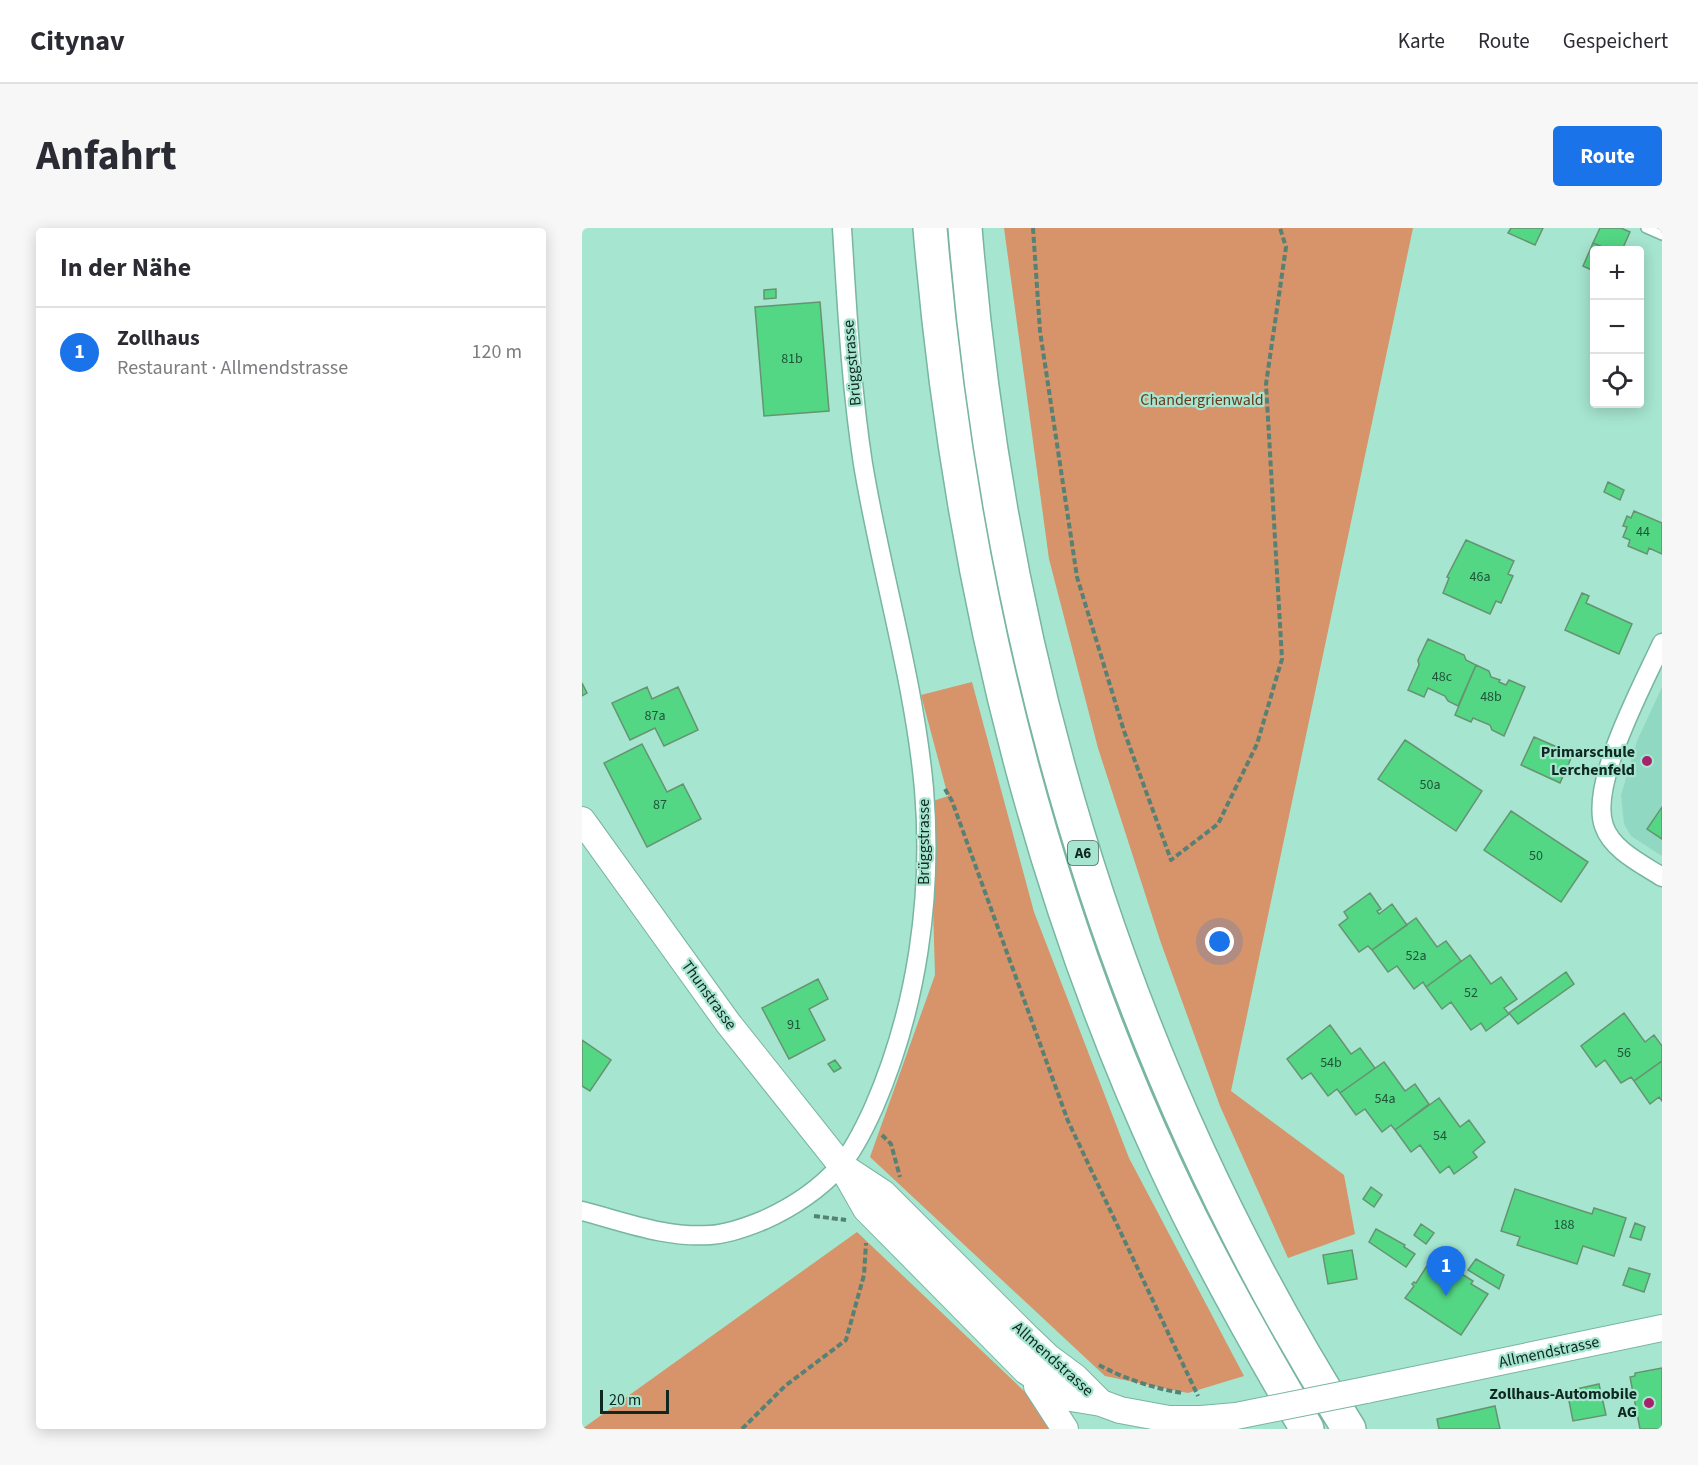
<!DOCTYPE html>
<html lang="de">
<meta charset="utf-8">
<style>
:root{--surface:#fff;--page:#f7f7f7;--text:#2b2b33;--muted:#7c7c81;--line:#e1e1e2;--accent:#1a73e8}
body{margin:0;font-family:"Source Sans 3",sans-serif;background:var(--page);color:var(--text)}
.controls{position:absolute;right:18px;top:18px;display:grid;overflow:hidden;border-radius:6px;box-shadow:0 3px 15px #0003}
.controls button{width:54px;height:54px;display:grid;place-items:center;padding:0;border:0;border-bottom:2px solid var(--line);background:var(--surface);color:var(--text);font:30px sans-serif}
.scale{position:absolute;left:18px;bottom:15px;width:69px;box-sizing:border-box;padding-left:6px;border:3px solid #0f2821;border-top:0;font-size:16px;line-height:21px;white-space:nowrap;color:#0f2821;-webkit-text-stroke:4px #a6e5d0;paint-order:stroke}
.you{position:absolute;left:638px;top:714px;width:21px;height:21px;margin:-15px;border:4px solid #fff;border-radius:50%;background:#1a73e8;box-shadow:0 0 0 9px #1a73e833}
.badge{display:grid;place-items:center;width:39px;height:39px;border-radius:50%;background:var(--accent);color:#fff;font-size:20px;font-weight:700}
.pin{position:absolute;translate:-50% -50px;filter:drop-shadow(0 2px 3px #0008)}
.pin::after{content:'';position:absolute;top:32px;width:21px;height:18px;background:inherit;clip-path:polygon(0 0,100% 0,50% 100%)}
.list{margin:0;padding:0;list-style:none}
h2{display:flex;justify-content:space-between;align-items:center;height:78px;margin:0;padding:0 24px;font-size:26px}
h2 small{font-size:20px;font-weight:400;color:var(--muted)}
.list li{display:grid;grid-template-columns:39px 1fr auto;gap:18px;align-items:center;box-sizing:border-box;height:90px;padding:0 24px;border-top:2px solid var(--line)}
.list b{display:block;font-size:22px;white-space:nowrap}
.list p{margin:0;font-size:20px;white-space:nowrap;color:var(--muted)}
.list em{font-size:20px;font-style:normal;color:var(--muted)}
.icon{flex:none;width:33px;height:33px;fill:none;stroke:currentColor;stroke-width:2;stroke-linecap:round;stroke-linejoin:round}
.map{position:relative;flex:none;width:1080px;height:1201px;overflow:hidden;border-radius:6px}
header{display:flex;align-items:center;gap:36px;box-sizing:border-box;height:84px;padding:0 30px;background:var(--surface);border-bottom:2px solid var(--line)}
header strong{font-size:28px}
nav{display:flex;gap:33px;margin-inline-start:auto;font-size:21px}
.intro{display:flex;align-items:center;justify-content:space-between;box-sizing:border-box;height:144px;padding:0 36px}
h1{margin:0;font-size:42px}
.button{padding:15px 27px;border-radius:6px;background:var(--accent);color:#fff;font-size:21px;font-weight:700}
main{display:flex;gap:36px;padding:0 36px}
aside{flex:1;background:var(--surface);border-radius:6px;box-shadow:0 3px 15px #0003}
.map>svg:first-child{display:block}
.built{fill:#91d8c2}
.green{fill:#d79369}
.building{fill:#53d784;stroke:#669372;stroke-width:1.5}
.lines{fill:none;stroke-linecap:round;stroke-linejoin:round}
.lane-casing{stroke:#78b5a2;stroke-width:12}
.street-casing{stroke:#78b5a2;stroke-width:21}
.secondary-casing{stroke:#78b5a2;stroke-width:28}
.highway-casing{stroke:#78b5a2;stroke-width:36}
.path{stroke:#568174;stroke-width:4;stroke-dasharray:6 3;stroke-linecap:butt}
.lane{stroke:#fff;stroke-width:9}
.street{stroke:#fff;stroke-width:18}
.secondary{stroke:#fff;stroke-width:26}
.highway{stroke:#fff;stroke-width:33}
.secondary-bridge-casing{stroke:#78b5a2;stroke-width:28;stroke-linecap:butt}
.secondary-bridge{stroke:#fff;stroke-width:26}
.poi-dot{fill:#a7226b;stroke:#a6e5d0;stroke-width:2}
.labels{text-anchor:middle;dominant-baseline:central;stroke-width:4.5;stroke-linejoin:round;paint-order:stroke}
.number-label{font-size:14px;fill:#20543a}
.shield{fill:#a6e5d0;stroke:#3c6156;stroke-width:1.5}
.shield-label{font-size:15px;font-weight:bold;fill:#0f2821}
.street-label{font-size:16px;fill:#0f2821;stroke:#a6e5d0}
.park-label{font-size:16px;fill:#67391a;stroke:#a6e5d0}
.poi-label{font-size:16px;font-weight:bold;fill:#0f2821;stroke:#a6e5d0;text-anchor:end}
</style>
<header>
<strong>Citynav</strong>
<nav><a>Karte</a><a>Route</a><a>Gespeichert</a></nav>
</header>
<div class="intro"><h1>Anfahrt</h1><a class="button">Route</a></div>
<main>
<aside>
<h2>In der Nähe<small></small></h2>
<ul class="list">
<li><span class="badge">1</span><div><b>Zollhaus</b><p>Restaurant · Allmendstrasse</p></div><em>120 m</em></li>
</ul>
</aside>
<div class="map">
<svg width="1080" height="1201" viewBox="0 0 1080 1201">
<rect width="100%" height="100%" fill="#a6e5d0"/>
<!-- built -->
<path class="built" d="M 1080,459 L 1080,628 L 1049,608 L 1042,596 L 1039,567 L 1055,513 Z"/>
<!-- green -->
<path class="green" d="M 422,0 L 831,0 L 649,863 L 762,947 L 773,1006 L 706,1030 L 638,878 L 579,715 L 516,520 L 467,331 Z
M 390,454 L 452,684 L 547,930 L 662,1148 L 606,1165 L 523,1148 L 288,929 L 353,747 L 348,574 L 366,568 L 339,467 Z
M 275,1004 L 463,1183 L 472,1201 L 0,1201 Z"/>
<!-- building -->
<path class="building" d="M 929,0 L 961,0 L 953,17 L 926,5 Z
M 1018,0 L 1039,0 L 1048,4 L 1040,22 L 1028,22 L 1011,15 Z
M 1011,15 L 1028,22 L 1012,22 L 1012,43 L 1001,38 Z
M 194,61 L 194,70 L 182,71 L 182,62 Z
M 238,74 L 247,183 L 182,188 L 173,79 Z
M 1026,254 L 1042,262 L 1038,272 L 1022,264 Z
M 1052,283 L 1080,295 L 1080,326 L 1067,320 L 1065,326 L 1046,318 L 1048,312 L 1041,309 L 1045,299 L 1041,298 L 1045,288 L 1049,290 Z
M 884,312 L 932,333 L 926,346 L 931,348 L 919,375 L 914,373 L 908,386 L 861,365 L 867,350 L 865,349 Z
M 1000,365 L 1007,368 L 1004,375 L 1050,396 L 1037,426 L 983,402 Z
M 846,411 L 882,427 L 884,432 L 894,437 L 876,478 L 866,473 L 863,468 L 846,460 L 842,469 L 826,462 L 837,437 L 836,432 Z
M 894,437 L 907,443 L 909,449 L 918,452 L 917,454 L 924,457 L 927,452 L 943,459 L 922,508 L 910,502 L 908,497 L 891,490 L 889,494 L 873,487 Z
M 0,455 L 5,465 L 0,468 Z
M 65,459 L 70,471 L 96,459 L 116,502 L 82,518 L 73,500 L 48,512 L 30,475 Z
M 952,509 L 991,526 L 978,555 L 939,537 Z
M 823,512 L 900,563 L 874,603 L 796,551 Z
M 60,516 L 85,564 L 101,556 L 119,591 L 65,619 L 22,535 Z
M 1080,579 L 1080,611 L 1065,601 Z
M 929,583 L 1006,634 L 979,674 L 902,622 Z
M 788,665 L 799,681 L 795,683 L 797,686 L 810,676 L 825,697 L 790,722 L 786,718 L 777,724 L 757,697 L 766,690 L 762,684 Z
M 834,690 L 855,719 L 864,713 L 879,733 L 844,759 L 841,754 L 832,761 L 815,738 L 806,744 L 790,722 Z
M 888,727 L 909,756 L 919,749 L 935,771 L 922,780 L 927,786 L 904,803 L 899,795 L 889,802 L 869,774 L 860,781 L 844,759 Z
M 984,744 L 992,756 L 936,796 L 927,785 Z
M 236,751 L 246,771 L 227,781 L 243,812 L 207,831 L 180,780 Z
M 1042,785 L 1063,814 L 1072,807 L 1080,818 L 1080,833 L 1052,853 L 1049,849 L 1039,855 L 1023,832 L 1014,839 L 999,818 Z
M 748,797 L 769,826 L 778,820 L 793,840 L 758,865 L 755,861 L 746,868 L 729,845 L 720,851 L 705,831 Z
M 0,812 L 29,832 L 8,863 L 0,858 Z
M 253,832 L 259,840 L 252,844 L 246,836 Z
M 1080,833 L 1080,873 L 1077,869 L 1068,876 L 1052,853 Z
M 802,834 L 823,863 L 833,856 L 847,876 L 813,902 L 809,897 L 800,904 L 783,881 L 774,887 L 758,865 Z
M 857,870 L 878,899 L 887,892 L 903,914 L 891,924 L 895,929 L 872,946 L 867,938 L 858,945 L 838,917 L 829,924 L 813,902 Z
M 789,959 L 800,967 L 792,979 L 781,971 Z
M 933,961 L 1010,986 L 1012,980 L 1044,990 L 1032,1028 L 1001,1018 L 995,1036 L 935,1017 L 938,1009 L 919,1003 Z
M 1053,995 L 1063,999 L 1059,1012 L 1048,1009 Z
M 839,996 L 852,1005 L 844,1016 L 832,1007 Z
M 794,1001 L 823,1017 L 822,1019 L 833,1026 L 824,1039 L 787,1014 Z
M 770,1022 L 775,1051 L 746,1056 L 741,1027 Z
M 850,1030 L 874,1045 L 875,1043 L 891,1053 L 889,1056 L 906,1066 L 879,1107 L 823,1070 L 832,1058 L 830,1056 L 832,1054 L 834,1055 Z
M 894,1031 L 922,1047 L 917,1061 L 886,1042 Z
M 1047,1040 L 1068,1046 L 1062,1064 L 1041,1057 Z
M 1080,1140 L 1080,1201 L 1058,1201 L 1048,1149 L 1053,1148 L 1053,1145 Z
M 1017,1156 L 1024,1187 L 991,1193 L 985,1163 Z
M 913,1178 L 918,1201 L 857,1201 L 855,1191 Z"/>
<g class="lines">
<defs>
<path id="lane" d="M 1064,0 L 1080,7"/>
<path id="street" d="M 1080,415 C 1061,457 1007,556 1022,598 C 1030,622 1060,636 1080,649
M 0,983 C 43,994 83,1010 128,1007 C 146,1006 165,999 182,992 C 209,980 238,961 258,938 C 272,922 283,899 292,879 C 335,780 351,668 342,561 C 332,451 299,345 281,236 C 269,158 265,79 260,0"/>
<path id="secondary" d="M 0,592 L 146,795 L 259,937 L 284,981 L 444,1143 L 483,1169 L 519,1175
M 263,940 L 301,965 L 444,1108 L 466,1129 L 493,1149 L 519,1175 L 538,1182 L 587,1191 L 619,1191 L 654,1188
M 455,1158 L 483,1201
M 784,1162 L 1080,1100"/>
<path id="highway" d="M 348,0 C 375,322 447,642 583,937 C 625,1028 674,1115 725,1201
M 383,0 C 418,429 536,836 767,1201"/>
</defs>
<!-- lane casing -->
<use href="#lane" class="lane-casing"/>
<!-- street casing -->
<use href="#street" class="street-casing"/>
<!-- secondary casing -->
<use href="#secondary" class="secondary-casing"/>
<!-- highway casing -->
<use href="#highway" class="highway-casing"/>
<!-- path -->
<path class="path" d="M 451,0 L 458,103 L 495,349 L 542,503 L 589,632 L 636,596 L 675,516 L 700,431 L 684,156 L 704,19 L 698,0
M 363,561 L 370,573 L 486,893 L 616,1168
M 300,907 L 309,916 L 318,949
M 232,988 L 264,992
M 517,1137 C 543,1151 571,1160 600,1165
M 160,1201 L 203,1158 L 264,1112 L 282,1047 L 284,1015"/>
<!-- lane -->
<use href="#lane" class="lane"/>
<!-- street -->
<use href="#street" class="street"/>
<!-- secondary -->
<use href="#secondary" class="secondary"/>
<!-- highway -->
<use href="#highway" class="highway"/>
<defs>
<path id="secondary-bridge" d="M 654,1188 L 784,1162"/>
</defs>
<!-- secondary-bridge casing -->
<use href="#secondary-bridge" class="secondary-bridge-casing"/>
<!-- secondary-bridge -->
<use href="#secondary-bridge" class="secondary-bridge"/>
</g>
<!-- markers -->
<g class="poi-dot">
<circle cx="1065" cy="533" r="6"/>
<circle cx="1067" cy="1175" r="6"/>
</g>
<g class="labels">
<!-- number labels -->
<g class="number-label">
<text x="210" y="131">81b</text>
<text x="1061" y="304">44</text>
<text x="898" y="349">46a</text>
<text x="860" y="449">48c</text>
<text x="909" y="469">48b</text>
<text x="73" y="488">87a</text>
<text x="848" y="557">50a</text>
<text x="78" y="577">87</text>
<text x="954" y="628">50</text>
<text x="834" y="728">52a</text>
<text x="889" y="765">52</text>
<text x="212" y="797">91</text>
<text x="1042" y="825">56</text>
<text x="749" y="835">54b</text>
<text x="803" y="871">54a</text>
<text x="858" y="908">54</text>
<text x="982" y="997">188</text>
</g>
<!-- shield labels -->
<rect class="shield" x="486" y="613" width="30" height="24" rx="4.5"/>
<g class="shield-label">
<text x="501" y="625">A6</text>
</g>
<!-- street labels -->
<g class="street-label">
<text transform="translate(270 135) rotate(-95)">Brüggstrasse</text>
<text transform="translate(342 614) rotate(-90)">Brüggstrasse</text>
<text transform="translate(127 767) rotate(54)">Thunstrasse</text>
<text transform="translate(967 1124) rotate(-12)">Allmendstrasse</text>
<text transform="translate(471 1131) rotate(42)">Allmendstrasse</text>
</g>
<!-- park labels -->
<g class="park-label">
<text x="620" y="172">Chandergrienwald</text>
</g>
<!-- poi labels -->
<g class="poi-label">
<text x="1053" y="524">Primarschule<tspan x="1053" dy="18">Lerchenfeld</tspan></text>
<text x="1055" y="1166">Zollhaus-Automobile<tspan x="1055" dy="18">AG</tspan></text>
</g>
</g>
</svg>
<div class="controls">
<button>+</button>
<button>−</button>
<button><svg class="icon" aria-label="locate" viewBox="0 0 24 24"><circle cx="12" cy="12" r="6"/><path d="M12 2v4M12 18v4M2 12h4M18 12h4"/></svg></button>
</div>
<div class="scale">20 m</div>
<div class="you"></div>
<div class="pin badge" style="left:864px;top:1068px">1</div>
</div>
</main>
